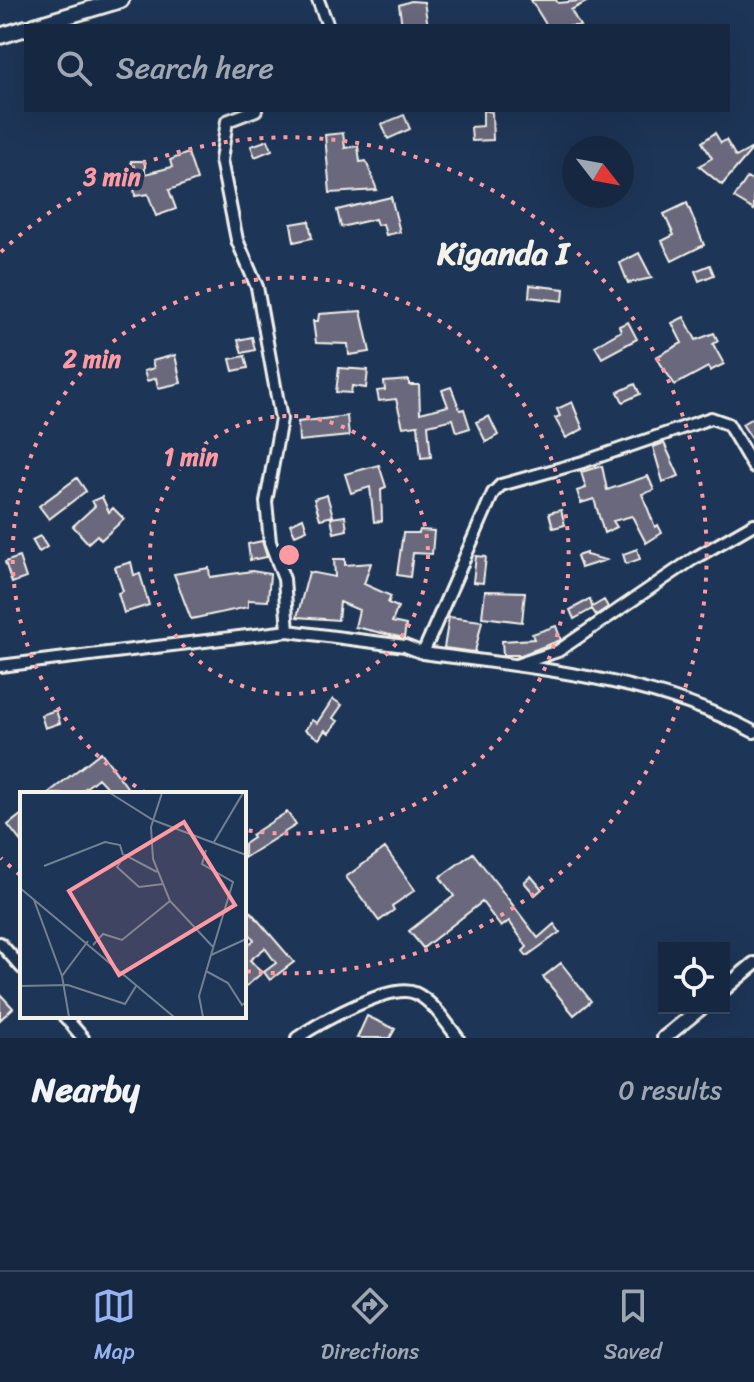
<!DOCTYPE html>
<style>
:root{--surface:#162841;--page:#23344c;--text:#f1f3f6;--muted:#9ea6b1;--line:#35445a;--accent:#95b2f1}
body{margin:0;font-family:Sriracha,sans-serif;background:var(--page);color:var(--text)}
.controls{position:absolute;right:24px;bottom:24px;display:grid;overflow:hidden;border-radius:0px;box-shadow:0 8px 32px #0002}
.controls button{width:72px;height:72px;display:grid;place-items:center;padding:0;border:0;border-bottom:2px solid var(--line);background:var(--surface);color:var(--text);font:40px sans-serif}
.compass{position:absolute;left:562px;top:136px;width:72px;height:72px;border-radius:50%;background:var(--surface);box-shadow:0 8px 32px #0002;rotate:121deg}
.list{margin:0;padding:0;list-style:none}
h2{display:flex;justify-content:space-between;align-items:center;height:104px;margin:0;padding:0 32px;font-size:34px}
h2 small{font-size:26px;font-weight:400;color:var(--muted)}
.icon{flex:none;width:44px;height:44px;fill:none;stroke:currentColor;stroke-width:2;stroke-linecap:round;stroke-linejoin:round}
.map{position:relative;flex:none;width:754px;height:1038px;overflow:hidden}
.search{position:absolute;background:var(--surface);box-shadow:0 8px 32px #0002;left:24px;right:24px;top:24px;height:88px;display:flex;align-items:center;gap:20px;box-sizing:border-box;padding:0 28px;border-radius:0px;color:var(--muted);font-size:30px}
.sheet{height:232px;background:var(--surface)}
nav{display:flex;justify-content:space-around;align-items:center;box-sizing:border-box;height:112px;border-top:2px solid var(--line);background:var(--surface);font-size:22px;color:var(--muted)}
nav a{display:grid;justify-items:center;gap:4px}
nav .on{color:var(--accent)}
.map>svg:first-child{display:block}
.building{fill:#6a687c;stroke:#f4f1e8;stroke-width:2}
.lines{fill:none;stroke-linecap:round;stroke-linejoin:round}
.minor-casing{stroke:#f4f1e8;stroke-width:16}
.tertiary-casing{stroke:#f4f1e8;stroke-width:18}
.secondary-casing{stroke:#f4f1e8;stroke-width:20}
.minor{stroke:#1d3557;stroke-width:10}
.tertiary{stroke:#1d3557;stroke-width:12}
.secondary{stroke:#1d3557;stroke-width:14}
.ring{fill:none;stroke:#ff9aa2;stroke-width:4;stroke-dasharray:4 8}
.labels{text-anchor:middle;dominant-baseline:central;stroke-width:8;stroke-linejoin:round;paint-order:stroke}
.quarter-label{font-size:32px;font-weight:bold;fill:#f4f1e8;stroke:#1d3557}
.inset-road{fill:none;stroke:#738091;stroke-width:2}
.view{fill:#ff9aa2;fill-opacity:0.15;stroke:#ff9aa2;stroke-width:4}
.inset-edge{fill:none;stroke:#f4f1e8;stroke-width:4}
.centre{fill:#ff9aa2;stroke:#1d3557;stroke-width:4}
.ring-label{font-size:24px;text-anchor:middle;font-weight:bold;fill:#ff9aa2;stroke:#1d3557;stroke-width:8;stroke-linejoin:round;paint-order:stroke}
</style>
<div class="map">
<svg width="754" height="1038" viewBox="0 0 754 1038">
<rect width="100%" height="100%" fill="#1d3557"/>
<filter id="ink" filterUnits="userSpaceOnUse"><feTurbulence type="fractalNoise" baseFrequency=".0125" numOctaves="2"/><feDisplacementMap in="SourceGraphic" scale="16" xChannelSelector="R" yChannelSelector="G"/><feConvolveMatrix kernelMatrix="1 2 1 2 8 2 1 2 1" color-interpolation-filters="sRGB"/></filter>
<g filter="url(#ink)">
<!-- building -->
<path class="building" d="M 531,0 L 556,0 L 558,3 L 590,0 L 571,10 L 580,26 L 547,26 Z
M 411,1 L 424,2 L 428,26 L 402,26 L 399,5 Z
M 483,110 L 492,112 L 493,140 L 472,141 L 471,127 L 483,126 Z
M 404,115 L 410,129 L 388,139 L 382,124 Z
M 343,133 L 345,148 L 358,146 L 360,162 L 366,161 L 377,190 L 330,193 L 325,135 Z
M 715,133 L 721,143 L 726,140 L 736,157 L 754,147 L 722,185 L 699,166 L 712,158 L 702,142 Z
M 268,140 L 272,150 L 255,157 L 251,146 Z
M 188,153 L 197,180 L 169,190 L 176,209 L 156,216 L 148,194 L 135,196 L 131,161 L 145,161 L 145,174 L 172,167 L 170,160 Z
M 747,178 L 754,182 L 754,210 L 734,198 Z
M 391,197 L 400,232 L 386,235 L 383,224 L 377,225 L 375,219 L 341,227 L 337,210 Z
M 687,203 L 704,245 L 672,261 L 662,241 L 674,235 L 664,214 Z
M 309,221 L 312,238 L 294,242 L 291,224 Z
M 639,253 L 652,278 L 628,283 L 620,263 Z
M 710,265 L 714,275 L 699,281 L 695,271 Z
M 530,285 L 564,289 L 563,301 L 529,297 Z
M 361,311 L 370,352 L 349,355 L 348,344 L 316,343 L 313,321 L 318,321 L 319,314 Z
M 684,317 L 696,340 L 714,333 L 718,341 L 713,344 L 724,364 L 710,371 L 708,367 L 675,385 L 656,357 L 682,343 L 672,323 Z
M 628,322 L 637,339 L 602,358 L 595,346 L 621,331 L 619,326 Z
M 252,337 L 255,350 L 242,353 L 238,340 Z
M 175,355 L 181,383 L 158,388 L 156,378 L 147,381 L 144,371 L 154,368 L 152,361 Z
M 245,356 L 248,368 L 233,371 L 230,359 Z
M 339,368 L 368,370 L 366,388 L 352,386 L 351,393 L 336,392 Z
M 409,380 L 409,385 L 419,385 L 420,413 L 448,406 L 442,390 L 451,387 L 460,410 L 464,409 L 470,428 L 457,432 L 453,419 L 428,425 L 431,457 L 421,458 L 418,425 L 403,427 L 396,399 L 379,401 L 377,391 L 385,390 L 384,382 Z
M 635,384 L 640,394 L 623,402 L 618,392 Z
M 572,402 L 583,429 L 566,438 L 555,418 L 560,416 L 557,409 Z
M 347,416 L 349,436 L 299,441 L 298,422 Z
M 489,416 L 498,435 L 486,442 L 476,422 Z
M 754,417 L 754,442 L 742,424 Z
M 664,443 L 679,476 L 663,482 L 653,447 Z
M 379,465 L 386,487 L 381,489 L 382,521 L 374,522 L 370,487 L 351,493 L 345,474 Z
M 602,466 L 607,490 L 648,476 L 654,490 L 642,494 L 655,527 L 658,525 L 662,533 L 646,543 L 632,516 L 613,521 L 617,527 L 604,533 L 594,499 L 581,503 L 577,491 L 586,488 L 581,472 Z
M 77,478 L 86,491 L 49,519 L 39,506 Z
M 327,495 L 333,516 L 320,519 L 314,499 Z
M 102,497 L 109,512 L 113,508 L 124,519 L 101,540 L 97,535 L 88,543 L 73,526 L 95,506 L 92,501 Z
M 561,510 L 565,525 L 553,528 L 549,513 Z
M 345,516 L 347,530 L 334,533 L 331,518 Z
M 303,518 L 307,530 L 295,535 L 290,524 Z
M 420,530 L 434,531 L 432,554 L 413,553 L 410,577 L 397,575 L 403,533 L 419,533 Z
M 40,536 L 47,547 L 39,552 L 32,540 Z
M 262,541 L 267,557 L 250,560 L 248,544 Z
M 637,549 L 640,559 L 626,564 L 623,554 Z
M 586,553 L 586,555 L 606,560 L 581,568 L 577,556 Z
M 476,556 L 486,557 L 483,583 L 473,582 Z
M 19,557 L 26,578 L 12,583 L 5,562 Z
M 334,559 L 345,559 L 345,565 L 371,563 L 364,584 L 391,596 L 388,603 L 398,607 L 392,622 L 406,625 L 404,638 L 355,627 L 359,610 L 340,602 L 338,620 L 297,617 L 309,572 L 335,577 Z
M 131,562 L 134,575 L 140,574 L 149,605 L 124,613 L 118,593 L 123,591 L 115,567 Z
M 209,568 L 210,577 L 252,571 L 270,574 L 268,601 L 248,600 L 248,607 L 191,619 L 174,574 Z
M 485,591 L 525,592 L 522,622 L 482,617 Z
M 590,599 L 592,607 L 604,600 L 608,607 L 596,615 L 592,609 L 574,619 L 570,610 Z
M 449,617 L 482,621 L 475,652 L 444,648 Z
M 556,626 L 561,640 L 521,655 L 503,655 L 502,641 L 534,639 L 532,634 Z
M 333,699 L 342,705 L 333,718 L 338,721 L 329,733 L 325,730 L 319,739 L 305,730 L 312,720 L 317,723 Z
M 56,710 L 60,723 L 45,728 L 41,715 Z
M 101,752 L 132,794 L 113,794 L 98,778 L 78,794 L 47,794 Z
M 287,812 L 296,825 L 244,858 L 244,844 L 253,838 L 251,835 Z
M 22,814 L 22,843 L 8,825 Z
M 385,848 L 415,890 L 392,906 L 394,910 L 379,921 L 346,877 Z
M 473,853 L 538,938 L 554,924 L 560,932 L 527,956 L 523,951 L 527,947 L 509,921 L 501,927 L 482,902 L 423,948 L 409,931 L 454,896 L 440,877 Z
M 531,876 L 542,889 L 535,895 L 524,882 Z
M 250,911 L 294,962 L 270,980 L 264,972 L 276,963 L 265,948 L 250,960 L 262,973 L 244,988 L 244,948 L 254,940 L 244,926 L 244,915 Z
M 561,963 L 591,1001 L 574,1015 L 543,977 Z
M 0,994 L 13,1008 L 0,1020 Z
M 367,1016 L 395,1029 L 390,1038 L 357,1038 Z"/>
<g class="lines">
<defs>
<path id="minor" d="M 318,0 L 328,26
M 256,110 L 227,121 L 221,160 L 237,240 L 257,287 L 281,419 L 266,502 L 270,542 L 284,579 L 288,631
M 423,653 L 493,493 L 501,485 L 583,462 L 711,418 L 728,424 L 754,468
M 516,665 L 558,651 L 693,559 L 754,524
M 0,666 L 288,631 L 405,646 L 423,653 C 534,668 654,678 754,732
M 0,943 L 22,968
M 64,1016 L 83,1038
M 297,1038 C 319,1023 391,982 415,993 C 434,1002 446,1023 458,1038"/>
<path id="tertiary" d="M 724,989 L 754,964
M 664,1038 L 701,1008"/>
<path id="secondary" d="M 34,26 L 121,0
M 0,36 L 26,28"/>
</defs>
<!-- minor casing -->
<use href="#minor" class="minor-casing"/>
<!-- tertiary casing -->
<use href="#tertiary" class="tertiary-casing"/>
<!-- secondary casing -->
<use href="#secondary" class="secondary-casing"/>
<!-- minor -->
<use href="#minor" class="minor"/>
<!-- tertiary -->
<use href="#tertiary" class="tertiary"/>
<!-- secondary -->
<use href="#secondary" class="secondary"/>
</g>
</g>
<!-- distance rings -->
<g class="ring">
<circle cx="289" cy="555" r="139"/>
<path d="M146 793A278 278 0 1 1 246 830"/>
<path d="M20 875A418 418 0 0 1 1 858M1 252A418 418 0 1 1 245 971"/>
</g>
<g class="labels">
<!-- quarter labels -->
<g class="quarter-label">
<text x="503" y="253">Kiganda I</text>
</g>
</g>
<!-- overview -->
<g transform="translate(20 792)">
<rect width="226" height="226" fill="#1d3557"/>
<path class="inset-road" d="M 90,1 L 133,28 L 226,63M 142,1 L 131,35 L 133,67 L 150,109 L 193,155M 194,50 L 223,1M 186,58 L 182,72 L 213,90 L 191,163M 24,74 L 85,50 L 100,53 L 103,63M 137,80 L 105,63 L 97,75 L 119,95 L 143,92M 0,96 L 154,225M 14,108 L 42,184M 73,153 L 83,142 L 102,148 L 150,109M 186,179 L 208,191 L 222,213 L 226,210M 0,194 L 48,193 L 105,212 L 116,194M 49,225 L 42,184 L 68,149M 183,225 L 179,204 L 191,163 L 226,147"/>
<path class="view" d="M 164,30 L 215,113 L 99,183 L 49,99 Z"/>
<rect width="226" height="226" class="inset-edge"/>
</g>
<circle cx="289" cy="555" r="12" class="centre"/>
<g class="ring-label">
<text x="112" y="185">3 min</text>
<text x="92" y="367">2 min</text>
<text x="191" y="465">1 min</text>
</g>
</svg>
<div class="controls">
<button><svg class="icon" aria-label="locate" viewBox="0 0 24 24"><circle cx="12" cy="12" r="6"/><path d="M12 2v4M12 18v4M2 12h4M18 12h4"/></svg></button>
</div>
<svg class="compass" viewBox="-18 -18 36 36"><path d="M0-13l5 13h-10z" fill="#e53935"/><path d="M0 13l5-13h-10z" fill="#9ea6b1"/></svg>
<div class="search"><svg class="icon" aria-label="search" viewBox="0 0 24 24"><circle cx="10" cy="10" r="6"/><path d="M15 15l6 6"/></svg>Search here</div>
</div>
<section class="sheet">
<h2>Nearby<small>0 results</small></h2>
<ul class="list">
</ul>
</section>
<nav>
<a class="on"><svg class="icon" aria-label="map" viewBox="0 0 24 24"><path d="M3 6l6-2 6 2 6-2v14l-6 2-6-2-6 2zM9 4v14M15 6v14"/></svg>Map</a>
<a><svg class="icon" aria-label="directions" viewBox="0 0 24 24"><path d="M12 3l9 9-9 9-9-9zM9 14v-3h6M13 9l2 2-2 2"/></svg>Directions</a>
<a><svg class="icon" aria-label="saved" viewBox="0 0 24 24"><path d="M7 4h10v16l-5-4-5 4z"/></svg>Saved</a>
</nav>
